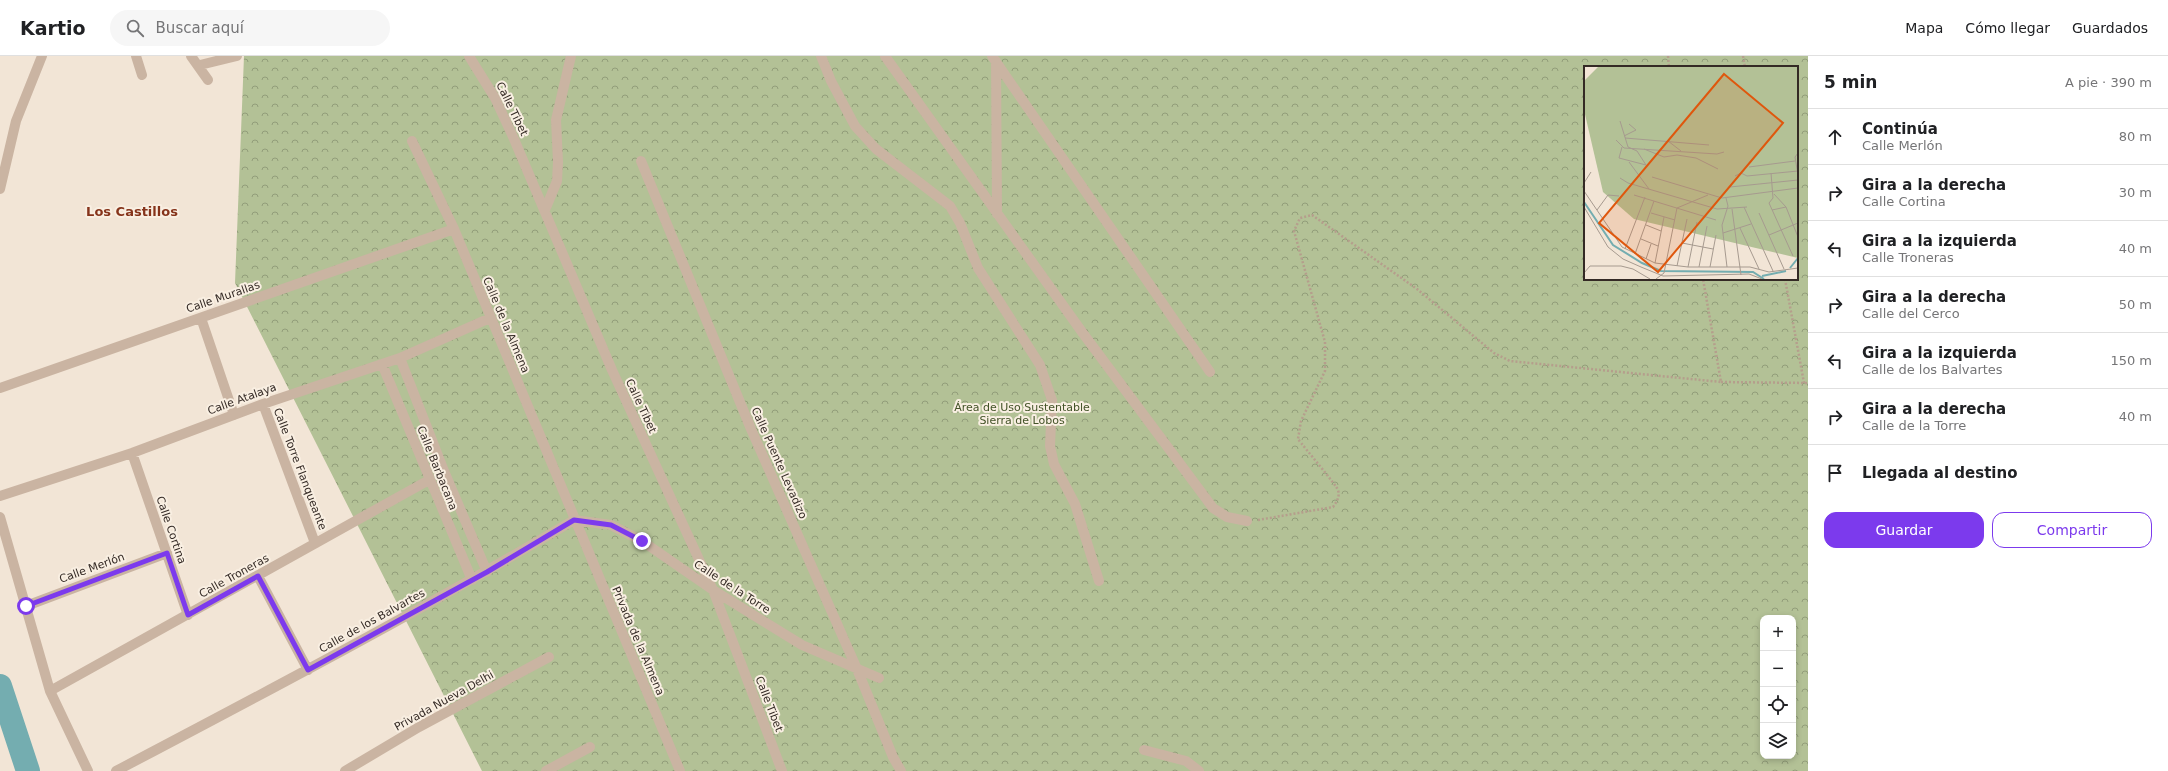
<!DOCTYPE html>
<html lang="es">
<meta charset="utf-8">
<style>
:root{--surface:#fff;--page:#f6f6f6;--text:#202124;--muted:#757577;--line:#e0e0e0;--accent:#7c3aed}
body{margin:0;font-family:"DejaVu Sans",sans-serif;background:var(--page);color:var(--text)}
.controls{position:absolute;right:12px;bottom:12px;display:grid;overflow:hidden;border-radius:8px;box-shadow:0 2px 6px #0003}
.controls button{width:36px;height:36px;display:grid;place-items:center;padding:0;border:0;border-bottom:1px solid var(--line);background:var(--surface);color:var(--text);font:20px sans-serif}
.stop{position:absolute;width:12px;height:12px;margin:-9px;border:3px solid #7c3aed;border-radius:50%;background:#fff}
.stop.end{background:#7c3aed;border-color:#fff;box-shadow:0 1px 4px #0008}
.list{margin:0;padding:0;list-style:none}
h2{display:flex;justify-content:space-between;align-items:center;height:52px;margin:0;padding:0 16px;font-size:17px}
h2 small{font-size:13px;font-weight:400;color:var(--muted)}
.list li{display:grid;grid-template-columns:26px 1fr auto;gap:12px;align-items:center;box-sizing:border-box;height:56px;padding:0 16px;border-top:1px solid var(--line)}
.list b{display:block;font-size:15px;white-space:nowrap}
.list p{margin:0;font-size:13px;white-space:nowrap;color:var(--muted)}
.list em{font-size:13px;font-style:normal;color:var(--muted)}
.actions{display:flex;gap:8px;padding:12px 16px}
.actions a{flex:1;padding:9px 0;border:1px solid var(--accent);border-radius:12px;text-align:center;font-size:14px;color:var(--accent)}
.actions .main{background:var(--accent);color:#fff}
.icon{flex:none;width:22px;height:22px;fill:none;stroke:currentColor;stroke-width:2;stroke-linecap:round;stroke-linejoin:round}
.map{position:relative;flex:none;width:1808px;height:715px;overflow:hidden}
header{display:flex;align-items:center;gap:24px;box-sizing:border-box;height:56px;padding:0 20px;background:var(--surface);border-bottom:1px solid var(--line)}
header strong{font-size:19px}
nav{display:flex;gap:22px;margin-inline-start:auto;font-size:14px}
.search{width:280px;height:36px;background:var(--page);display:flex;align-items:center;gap:10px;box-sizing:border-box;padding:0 14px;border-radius:22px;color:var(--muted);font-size:15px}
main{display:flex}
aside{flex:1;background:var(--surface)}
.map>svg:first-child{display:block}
.forest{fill:url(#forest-crowns);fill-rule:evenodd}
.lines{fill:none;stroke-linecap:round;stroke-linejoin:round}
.river{stroke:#74adb0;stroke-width:24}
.path{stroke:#b59e8c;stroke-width:2.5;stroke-dasharray:2 2;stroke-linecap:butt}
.minor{stroke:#cab4a2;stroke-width:10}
.route{stroke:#7c3aed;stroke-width:5}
.labels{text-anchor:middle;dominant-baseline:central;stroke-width:4;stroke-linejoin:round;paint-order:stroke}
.street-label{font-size:11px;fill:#342a25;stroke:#f9efe2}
.park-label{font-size:11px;fill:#435328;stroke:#f9efe2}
.quarter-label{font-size:13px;font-weight:bold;fill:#86341b;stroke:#f9efe2}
.inset-river{fill:none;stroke:#74adb0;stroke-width:2}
.inset-road{fill:none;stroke:#a69a8f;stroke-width:1}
.view{fill:#df570d;fill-opacity:0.15;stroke:#df570d;stroke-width:2}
.inset-edge{fill:none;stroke:#342a25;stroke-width:2}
</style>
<header>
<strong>Kartio</strong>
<div class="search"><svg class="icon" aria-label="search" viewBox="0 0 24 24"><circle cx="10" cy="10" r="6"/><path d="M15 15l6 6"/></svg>Buscar aquí</div>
<nav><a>Mapa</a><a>Cómo llegar</a><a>Guardados</a></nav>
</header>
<main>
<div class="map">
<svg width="1808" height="715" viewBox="0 0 1808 715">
<defs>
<pattern id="forest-crowns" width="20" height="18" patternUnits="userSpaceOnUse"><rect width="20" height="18" fill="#b3c196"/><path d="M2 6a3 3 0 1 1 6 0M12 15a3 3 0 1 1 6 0" fill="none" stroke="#929d7a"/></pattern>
</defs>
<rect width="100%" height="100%" fill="#f2e5d6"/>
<!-- forest -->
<path class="forest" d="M 244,0 L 1808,0 L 1808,715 L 482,715 L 235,227 ZM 1585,11 L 1797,11 L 1797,223 L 1585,223 ZM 1763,562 L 1793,562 L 1793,700 L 1763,700 Z"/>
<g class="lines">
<!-- river -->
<path class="river" d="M 0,630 L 28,715"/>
<!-- path -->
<path class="path" d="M 1668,0 L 1669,11
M 1743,0 L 1745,11
M 1785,223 L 1804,327
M 1721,326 L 1808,327
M 1258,464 L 1333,451 C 1337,445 1340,441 1338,434 C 1337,430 1304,391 1298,383 L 1301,365 L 1325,315 L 1325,286 L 1294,175 L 1300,162 L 1312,159 L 1417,233 L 1494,297 L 1510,305 L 1721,326 L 1703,223"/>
<!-- minor -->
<path class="minor" d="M 136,0 L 142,19
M 191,0 L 208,24
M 469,0 L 495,42 L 514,83 L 612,314 L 713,534 L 782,715
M 821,0 L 831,25 L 855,70 L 876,93 L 950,150 L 960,167 L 978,212 L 1040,309 L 1052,344 L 1050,390 L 1054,408 L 1075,448 L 1099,525
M 885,0 L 1082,276 L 1213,452 L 1227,461 L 1247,465
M 992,0 L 1210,316
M 996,5 L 997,158
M 200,9 L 237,0
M 412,85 L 454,173 L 680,715
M 641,105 L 751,373 L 857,613 L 893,701 L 901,715
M 0,133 L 16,65 L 42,0
M 545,154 L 557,125 L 558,106 L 556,64 L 571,0
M 201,262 L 234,359
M 400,302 L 444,415 L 487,516
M 382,308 L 472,524
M 0,332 L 454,173
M 263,348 L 315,487
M 132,397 L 188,559
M 0,440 L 132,397 L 263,348 L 400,302 L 490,262
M 0,461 L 50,635 L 88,715
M 574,464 L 611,469 L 642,485 L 713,534 L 802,589 L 879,622
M 258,520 L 308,614
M 26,550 L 167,497
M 50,635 L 429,424
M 1144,694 L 1186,705 L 1199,715
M 116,715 C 270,634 424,553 574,464
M 345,715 L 419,671 L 549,601
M 546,715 L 590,691"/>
</g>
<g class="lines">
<!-- route -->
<path class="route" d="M 26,550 L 167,497 L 188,559 L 258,520 L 308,614 L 487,516 L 574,464 L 611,469 L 642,485"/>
</g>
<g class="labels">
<!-- street labels -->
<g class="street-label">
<text transform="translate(512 53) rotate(64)">Calle Tibet</text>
<text transform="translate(223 241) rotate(-19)">Calle Murallas</text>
<text transform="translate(506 269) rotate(67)">Calle de la Almena</text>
<text transform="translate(242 343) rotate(-20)">Calle Atalaya</text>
<text transform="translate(641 350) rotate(65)">Calle Tibet</text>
<text transform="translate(779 407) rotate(66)">Calle Puente Levadizo</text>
<text transform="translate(437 412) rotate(68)">Calle Barbacana</text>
<text transform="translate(300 413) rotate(69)">Calle Torre Flanqueante</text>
<text transform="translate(171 474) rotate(71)">Calle Cortina</text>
<text transform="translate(92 512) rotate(-20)">Calle Merlón</text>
<text transform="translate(234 520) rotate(-29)">Calle Troneras</text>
<text transform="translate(732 531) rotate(33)">Calle de la Torre</text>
<text transform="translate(372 565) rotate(-29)">Calle de los Balvartes</text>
<text transform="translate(638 585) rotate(67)">Privada de la Almena</text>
<text transform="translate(444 645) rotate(-29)">Privada Nueva Delhi</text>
<text transform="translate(769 648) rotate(69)">Calle Tibet</text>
</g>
<!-- park labels -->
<g class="park-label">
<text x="1022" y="351">Área de Uso Sustentable<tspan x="1022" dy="13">Sierra de Lobos</tspan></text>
</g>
<!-- quarter labels -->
<g class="quarter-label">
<text x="132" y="155">Los Castillos</text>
</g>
</g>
<!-- overview -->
<g transform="translate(1584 10)">
<rect width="214" height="214" fill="#f2e5d6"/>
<path d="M 14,1 L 214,1 L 214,192 L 50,153 L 19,126 L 0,44 L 0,15 Z" fill="#b3c196"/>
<path class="inset-river" d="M 0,136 L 29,179 L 58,197 L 77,205 L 169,206 L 180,213M 206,202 L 214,192M 178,210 L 202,205"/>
<path class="inset-road" d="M 36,55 L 44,81 L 53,85 L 62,99 L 35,92 L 38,81M 40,70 L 52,64 L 45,58M 41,72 L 125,79M 32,74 L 40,82 L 133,88 L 140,86M 84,75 L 97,85M 60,83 L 80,91 L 93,89 L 112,92 L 134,103M 214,87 L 211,91 L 214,109M 45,96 L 65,123M 165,101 L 211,95M 187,107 L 189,132 L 185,137 L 209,190M 151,110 L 157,107 L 163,110 L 214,105M 68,111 L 138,132 L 214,122M 36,112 L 44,117 L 133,143 L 163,141M 0,117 L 7,106M 146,121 L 214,114M 0,125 L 38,181 L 71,197 L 104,201 L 166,201 L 185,206 L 214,202M 190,128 L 202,141 L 214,171M 50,129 L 132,154M 142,132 L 144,140 L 138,159 L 143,201M 0,141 L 24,181 L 39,193 L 57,201 L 79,210 L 165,208 L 178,213M 160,141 L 189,205M 93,142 L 124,129M 148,143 L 157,209M 13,144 L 24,129 L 35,130M 188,144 L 202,141M 67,147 L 91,154M 175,147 L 200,203M 62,159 L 77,165M 156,162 L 175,203M 139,167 L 167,158M 185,169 L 214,157M 57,173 L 74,180M 98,177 L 129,183M 41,183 L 61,131M 51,188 L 70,135M 62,193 L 67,178M 71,197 L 80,151M 93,200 L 103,153M 104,201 L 113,156M 115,201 L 123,160M 126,201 L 132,169M 0,207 L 6,200 L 37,200 L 49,203 L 66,213M 72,213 L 80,207 L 93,142"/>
<path class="view" d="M 140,8 L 199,57 L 74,206 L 15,157 Z"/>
<rect width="214" height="214" class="inset-edge"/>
</g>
</svg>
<div class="controls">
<button>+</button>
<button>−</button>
<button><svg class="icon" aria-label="locate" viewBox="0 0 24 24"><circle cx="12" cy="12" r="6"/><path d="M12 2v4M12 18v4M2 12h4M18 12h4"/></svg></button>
<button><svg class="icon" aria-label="layers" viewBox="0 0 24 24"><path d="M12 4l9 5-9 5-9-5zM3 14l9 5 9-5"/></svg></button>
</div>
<div class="stop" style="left:26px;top:550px"></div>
<div class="stop end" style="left:642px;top:485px"></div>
</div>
<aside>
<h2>5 min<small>A pie · 390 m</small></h2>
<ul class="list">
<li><svg class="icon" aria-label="ahead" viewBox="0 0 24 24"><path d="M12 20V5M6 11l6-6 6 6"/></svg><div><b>Continúa</b><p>Calle Merlón</p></div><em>80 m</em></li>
<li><svg class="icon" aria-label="right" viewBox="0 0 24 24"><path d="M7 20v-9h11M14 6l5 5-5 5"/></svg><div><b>Gira a la derecha</b><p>Calle Cortina</p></div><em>30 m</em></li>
<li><svg class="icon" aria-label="left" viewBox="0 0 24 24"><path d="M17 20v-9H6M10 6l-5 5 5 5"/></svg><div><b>Gira a la izquierda</b><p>Calle Troneras</p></div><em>40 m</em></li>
<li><svg class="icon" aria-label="right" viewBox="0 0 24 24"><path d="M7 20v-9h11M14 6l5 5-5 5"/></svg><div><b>Gira a la derecha</b><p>Calle del Cerco</p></div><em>50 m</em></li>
<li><svg class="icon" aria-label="left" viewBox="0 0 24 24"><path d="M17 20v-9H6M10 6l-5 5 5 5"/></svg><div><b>Gira a la izquierda</b><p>Calle de los Balvartes</p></div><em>150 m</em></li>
<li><svg class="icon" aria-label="right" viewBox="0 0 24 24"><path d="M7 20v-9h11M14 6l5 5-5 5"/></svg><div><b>Gira a la derecha</b><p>Calle de la Torre</p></div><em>40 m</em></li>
<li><svg class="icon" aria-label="arrive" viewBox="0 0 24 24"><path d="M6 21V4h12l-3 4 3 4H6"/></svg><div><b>Llegada al destino</b></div></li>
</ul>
<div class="actions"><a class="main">Guardar</a><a>Compartir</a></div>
</aside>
</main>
